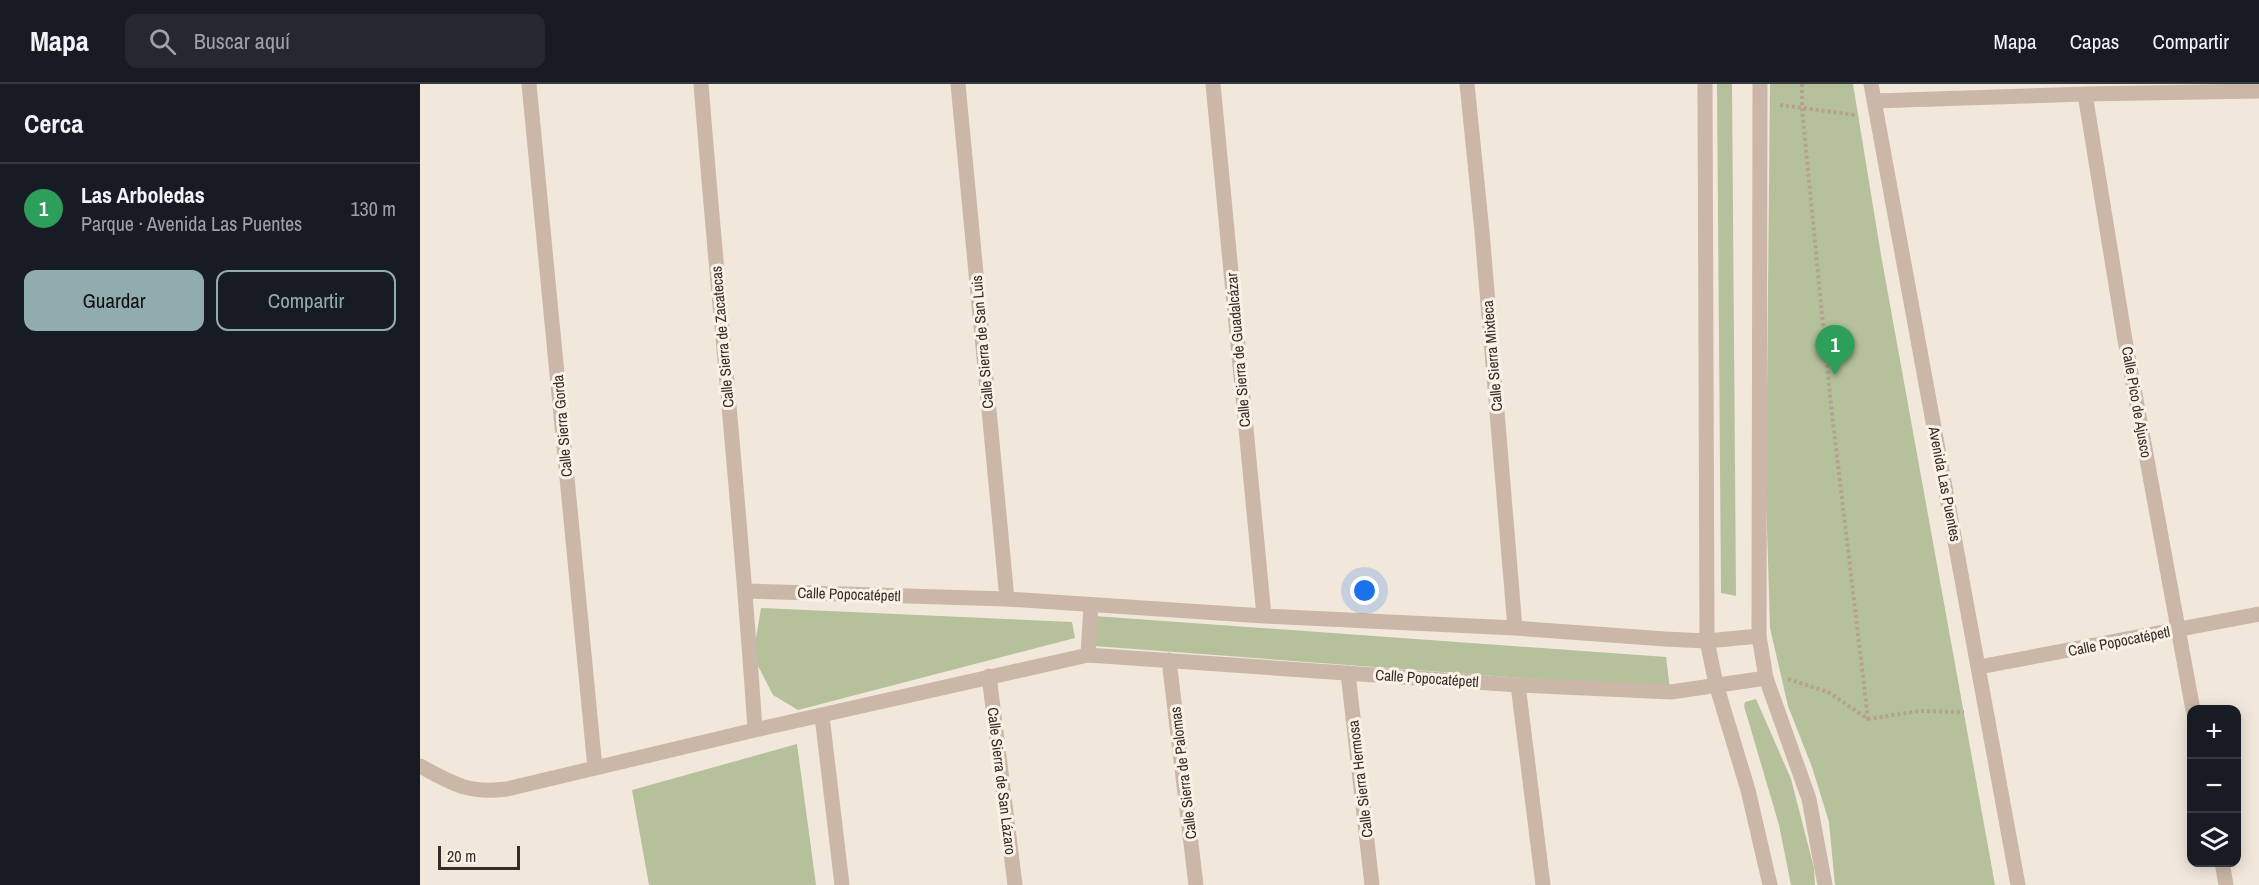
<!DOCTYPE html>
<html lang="es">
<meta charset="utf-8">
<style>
:root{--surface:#171b24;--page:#242831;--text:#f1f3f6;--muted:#9ea1a6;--line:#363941;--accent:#91acaf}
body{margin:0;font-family:"Archivo Narrow",sans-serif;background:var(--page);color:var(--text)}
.controls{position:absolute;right:18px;bottom:18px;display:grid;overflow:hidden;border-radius:12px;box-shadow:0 3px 15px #0003}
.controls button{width:54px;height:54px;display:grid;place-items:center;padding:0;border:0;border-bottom:2px solid var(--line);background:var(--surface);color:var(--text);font:30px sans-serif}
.scale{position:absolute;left:18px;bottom:15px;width:82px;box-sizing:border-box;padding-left:6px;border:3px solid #362c27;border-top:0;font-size:16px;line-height:21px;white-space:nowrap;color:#362c27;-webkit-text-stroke:4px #faf1e7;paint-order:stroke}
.you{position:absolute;left:945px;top:507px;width:21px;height:21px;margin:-15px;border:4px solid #fff;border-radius:50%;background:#1a73e8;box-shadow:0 0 0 9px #1a73e833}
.badge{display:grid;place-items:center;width:39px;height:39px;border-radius:50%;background:var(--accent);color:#fff;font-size:20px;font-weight:700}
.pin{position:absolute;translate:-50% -50px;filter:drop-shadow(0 2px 3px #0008)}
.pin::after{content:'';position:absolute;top:32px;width:21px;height:18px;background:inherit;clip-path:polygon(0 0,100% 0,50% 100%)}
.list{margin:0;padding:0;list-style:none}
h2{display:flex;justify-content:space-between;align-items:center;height:78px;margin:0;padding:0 24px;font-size:26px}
h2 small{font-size:20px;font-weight:400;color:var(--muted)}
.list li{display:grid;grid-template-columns:39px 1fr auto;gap:18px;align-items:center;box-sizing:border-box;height:90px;padding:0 24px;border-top:2px solid var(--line)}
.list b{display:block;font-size:22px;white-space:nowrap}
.list p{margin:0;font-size:20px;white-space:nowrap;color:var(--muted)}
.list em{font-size:20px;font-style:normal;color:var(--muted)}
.actions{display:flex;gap:12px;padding:18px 24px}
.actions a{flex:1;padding:14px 0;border:2px solid var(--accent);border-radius:12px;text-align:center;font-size:21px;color:var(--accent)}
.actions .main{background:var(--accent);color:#111}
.icon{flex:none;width:33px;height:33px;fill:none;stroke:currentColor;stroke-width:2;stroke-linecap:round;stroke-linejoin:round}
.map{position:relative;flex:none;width:1839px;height:801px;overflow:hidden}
header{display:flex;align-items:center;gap:36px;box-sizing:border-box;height:84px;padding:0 30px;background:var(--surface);border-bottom:2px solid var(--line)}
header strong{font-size:28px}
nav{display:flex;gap:33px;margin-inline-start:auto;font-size:21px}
.search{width:420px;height:54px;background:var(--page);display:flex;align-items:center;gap:15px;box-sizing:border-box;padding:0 21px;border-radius:12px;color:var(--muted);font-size:22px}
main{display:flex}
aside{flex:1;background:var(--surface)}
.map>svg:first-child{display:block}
.green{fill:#b5c19b}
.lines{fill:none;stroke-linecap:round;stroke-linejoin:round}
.path{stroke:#b6a191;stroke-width:4;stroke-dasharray:3 3;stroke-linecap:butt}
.minor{stroke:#cab7a7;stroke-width:15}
.tertiary{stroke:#cab7a7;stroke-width:15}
.labels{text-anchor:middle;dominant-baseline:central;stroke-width:6;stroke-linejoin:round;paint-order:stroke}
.street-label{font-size:15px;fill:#362c27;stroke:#faf1e7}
</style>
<header>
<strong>Mapa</strong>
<div class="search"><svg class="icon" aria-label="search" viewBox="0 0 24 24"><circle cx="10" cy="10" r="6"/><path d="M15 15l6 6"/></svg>Buscar aquí</div>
<nav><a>Mapa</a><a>Capas</a><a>Compartir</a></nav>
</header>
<main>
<aside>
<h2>Cerca<small></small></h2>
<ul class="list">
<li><span class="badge" style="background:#2e9e5b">1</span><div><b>Las Arboledas</b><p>Parque · Avenida Las Puentes</p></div><em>130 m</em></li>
</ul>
<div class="actions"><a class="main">Guardar</a><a>Compartir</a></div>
</aside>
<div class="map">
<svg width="1839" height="801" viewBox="0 0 1839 801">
<rect width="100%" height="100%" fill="#f2e7db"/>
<!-- green -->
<path class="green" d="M 1297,0 L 1312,0 L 1316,512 L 1301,509 Z
M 1350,0 L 1433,0 L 1461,171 L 1575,801 L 1415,801 L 1409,738 L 1392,683 L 1368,622 L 1350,544 L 1346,410 Z
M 341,524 L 652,538 L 655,554 L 378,626 L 353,611 L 333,572 Z
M 674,532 L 1246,573 L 1250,605 L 674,562 Z
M 1336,615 L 1371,695 L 1394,784 L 1395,801 L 1371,801 L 1359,741 L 1324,622 L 1325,618 Z
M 377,660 L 396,801 L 229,801 L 212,706 Z"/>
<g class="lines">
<!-- path -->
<path class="path" d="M 1382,0 L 1382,24 L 1410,313 L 1448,635
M 1360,21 L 1435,31
M 1368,595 L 1408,608 L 1448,635 L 1499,627 L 1544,628"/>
<!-- minor -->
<path class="minor" d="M 109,0 L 175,684
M 281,0 C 298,215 321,430 335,646
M 538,0 L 587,515
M 793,0 L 844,532
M 1047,0 L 1062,148 L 1095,544
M 1665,10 L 1705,256 L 1773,626
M 1454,17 L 1665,10 L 1839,7
M 326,507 L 587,515 L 844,532 L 1095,544 L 1245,555 L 1287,557 L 1339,552
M 668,571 L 671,521
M 749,576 L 776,801
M 1559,583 L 1839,530
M 928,589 L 952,801
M 569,592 L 595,801
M 1098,601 L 1123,801
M 402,632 L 422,801
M 0,682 C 34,700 48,710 87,705 L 335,646 L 668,571 L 1098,601 L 1251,608 L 1346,594
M 1802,778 L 1806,801"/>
<!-- tertiary -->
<path class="tertiary" d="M 1285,0 L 1287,557 L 1296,600 L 1328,706 L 1350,801
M 1340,0 L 1339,552 L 1346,594 L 1389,715 L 1405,801
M 1451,0 L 1598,801"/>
</g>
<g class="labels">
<!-- street labels -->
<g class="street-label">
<text transform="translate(302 253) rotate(-95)">Calle Sierra de Zacatecas</text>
<text transform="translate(562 258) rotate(-95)">Calle Sierra de San Luis</text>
<text transform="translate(818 266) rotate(-95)">Calle Sierra de Guadalcázar</text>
<text transform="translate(1072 272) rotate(-95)">Calle Sierra Mixteca</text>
<text transform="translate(1717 318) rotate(80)">Calle Pico de Ajusco</text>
<text transform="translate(142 342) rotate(-95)">Calle Sierra Gorda</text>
<text transform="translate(1525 400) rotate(79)">Avenida Las Puentes</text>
<text transform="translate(429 510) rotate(2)">Calle Popocatépetl</text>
<text transform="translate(1699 557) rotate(-11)">Calle Popocatépetl</text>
<text transform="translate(1007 594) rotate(4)">Calle Popocatépetl</text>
<text transform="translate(763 689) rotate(-97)">Calle Sierra de Palomas</text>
<text transform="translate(940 695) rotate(-97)">Calle Sierra Hermosa</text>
<text transform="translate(582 697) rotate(83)">Calle Sierra de San Lázaro</text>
</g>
</g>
</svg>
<div class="controls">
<button>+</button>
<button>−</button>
<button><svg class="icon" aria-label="layers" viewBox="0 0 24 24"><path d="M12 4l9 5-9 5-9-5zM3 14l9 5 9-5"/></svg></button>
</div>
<div class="scale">20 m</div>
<div class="you"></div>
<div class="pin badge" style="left:1415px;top:291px;background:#2e9e5b">1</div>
</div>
</main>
